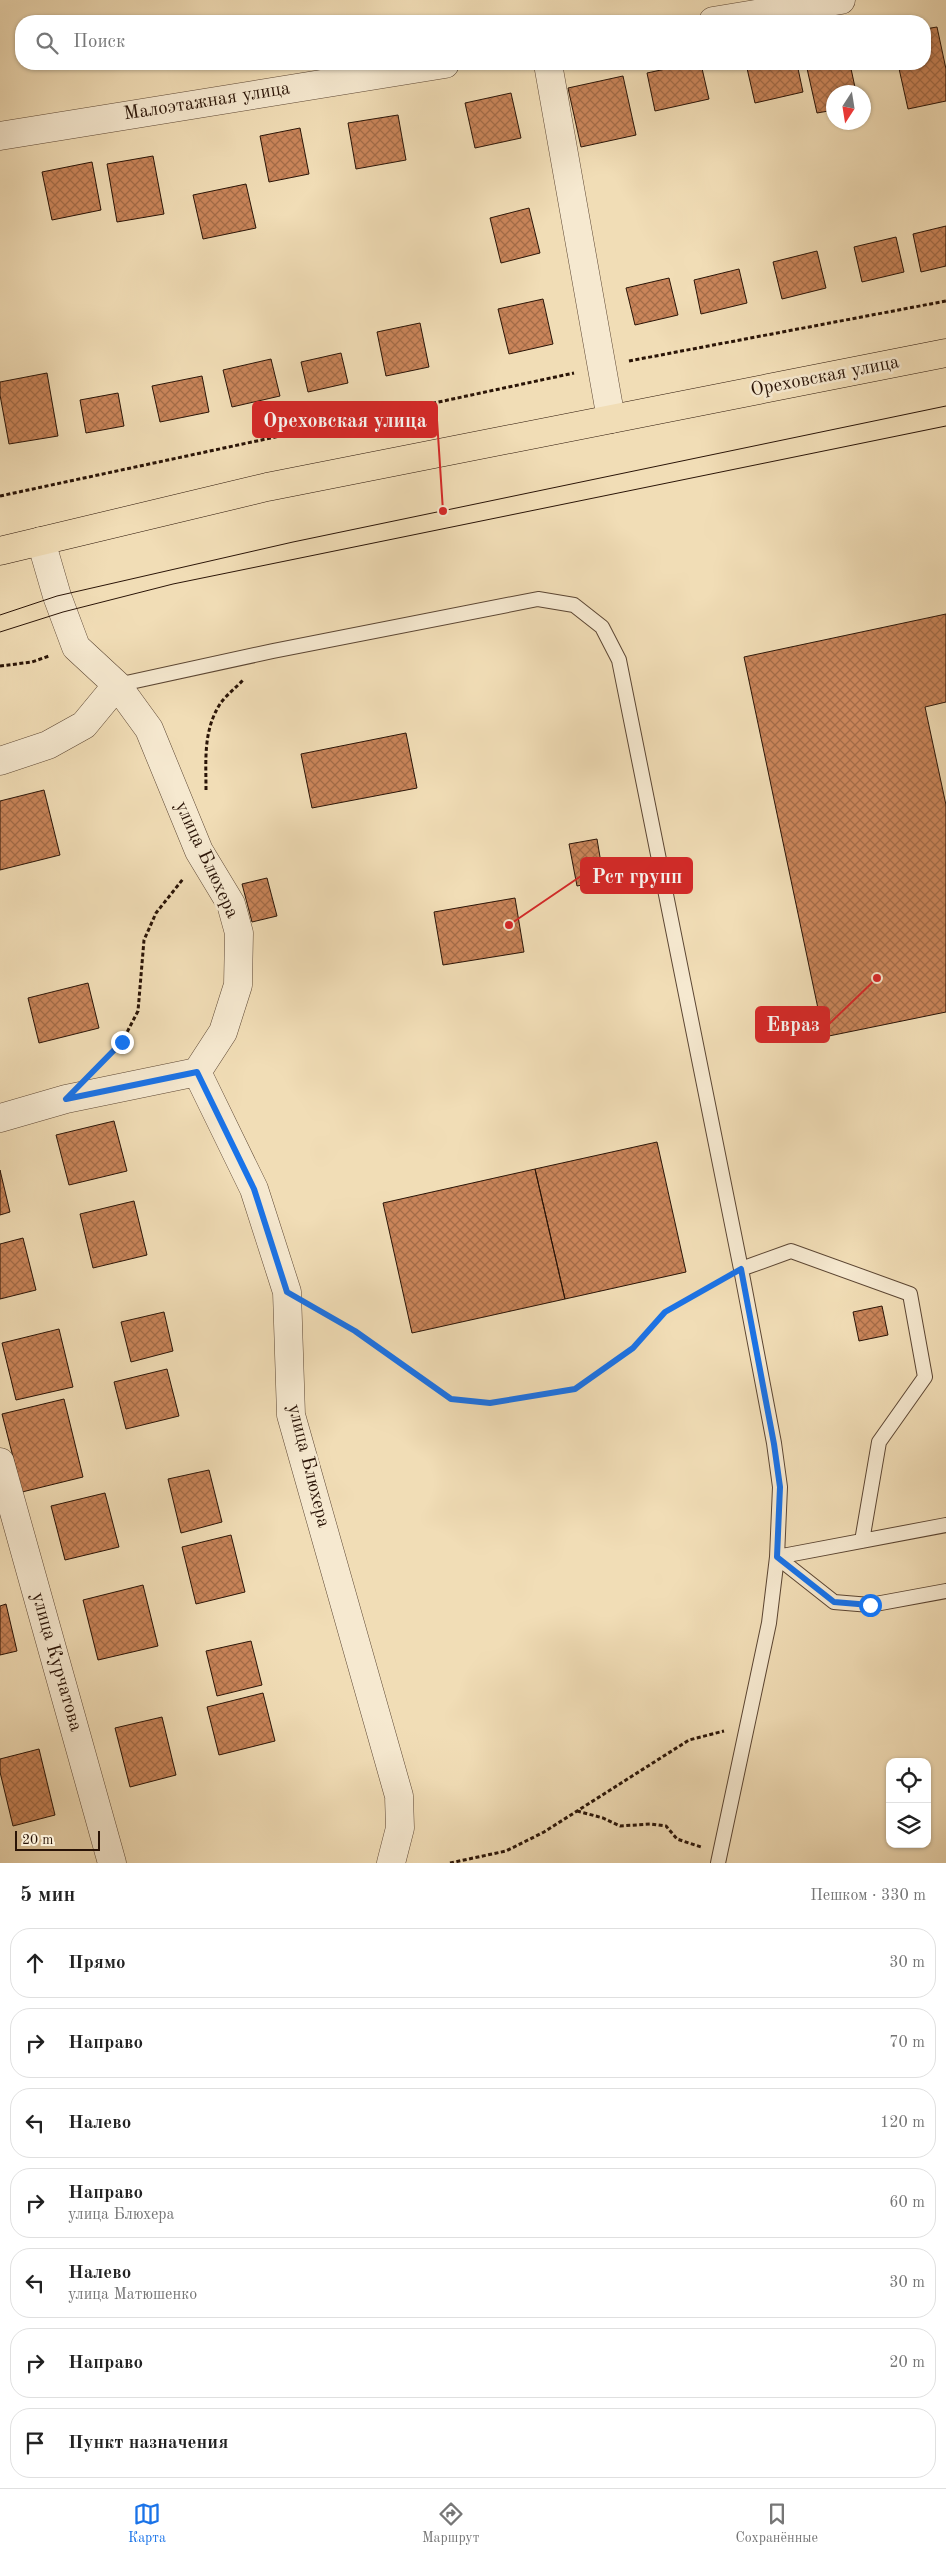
<!DOCTYPE html>
<html lang="ru">
<meta charset="utf-8">
<style>
:root{--surface:#fff;--page:#f2f2f2;--text:#222;--muted:#767676;--line:#e0e0e0;--accent:#1a73e8}
body{margin:0;font-family:"Old Standard TT",serif;background:var(--page);color:var(--text)}
.controls{position:absolute;right:15px;bottom:15px;display:grid;overflow:hidden;border-radius:10px;box-shadow:0 1px 4px #0004}
.controls button{width:45px;height:45px;display:grid;place-items:center;padding:0;border:0;border-bottom:1px solid var(--line);background:var(--surface);color:var(--text);font:25px sans-serif}
.compass{position:absolute;left:826px;top:85px;width:45px;height:45px;border-radius:50%;background:var(--surface);box-shadow:0 1px 4px #0004;rotate:192deg}
.scale{position:absolute;left:15px;bottom:12px;width:85px;box-sizing:border-box;padding-left:5px;border:2px solid #2a1407;border-top:0;font-size:14px;line-height:18px;white-space:nowrap;color:#2a1407;-webkit-text-stroke:4px #f6e9d0;paint-order:stroke}
.stop{position:absolute;width:15px;height:15px;margin:-11px;border:4px solid #1a73e8;border-radius:50%;background:#fff}
.stop.end{background:#1a73e8;border-color:#fff;box-shadow:0 1px 5px #0008}
.list{margin:0;padding:0;list-style:none}
h2{display:flex;justify-content:space-between;align-items:center;height:65px;margin:0;padding:0 20px;font-size:21px}
h2 small{font-size:16px;font-weight:400;color:var(--muted)}
.list li{display:grid;grid-template-columns:32px 1fr auto;gap:15px;align-items:center;box-sizing:border-box;height:70px;margin:0 10px 10px;padding:0 10px;border:1px solid var(--line);border-radius:20px}
.list b{display:block;font-size:19px;white-space:nowrap}
.list p{margin:0;font-size:16px;white-space:nowrap;color:var(--muted)}
.list em{font-size:16px;font-style:normal;color:var(--muted)}
.icon{flex:none;width:28px;height:28px;fill:none;stroke:currentColor;stroke-width:2;stroke-linecap:round;stroke-linejoin:round}
.map{position:relative;flex:none;width:946px;height:1863px;overflow:hidden}
.search{position:absolute;background:var(--surface);box-shadow:0 1px 4px #0004;left:15px;right:15px;top:15px;height:55px;display:flex;align-items:center;gap:12px;box-sizing:border-box;padding:0 18px;border-radius:20px;color:var(--muted);font-size:19px}
.sheet{height:625px;background:var(--surface)}
nav{display:flex;justify-content:space-around;align-items:center;box-sizing:border-box;height:70px;border-top:1px solid var(--line);background:var(--surface);font-size:14px;color:var(--muted)}
nav a{display:grid;justify-items:center;gap:2px}
nav .on{color:var(--accent)}
.map>svg:first-child{display:block}
.building{fill:url(#building-cross-hatch);stroke:#2a1407}
.lines{fill:none;stroke-linecap:round;stroke-linejoin:round}
.service-casing{stroke:#5c4633;stroke-width:16}
.minor-casing{stroke:#5c4633;stroke-width:29}
.primary-casing{stroke:#2a1407;stroke-width:29}
.path{stroke:#2a1407;stroke-width:3;stroke-dasharray:4 2.5;stroke-linecap:butt}
.service{stroke:#f6e9d0;stroke-width:14}
.minor{stroke:#f6e9d0;stroke-width:28}
.primary{stroke:#f1ddb6;stroke-width:28}
.tram{stroke:#2a1407;stroke-width:1}
.route{stroke:#1a73e8;stroke-width:6}
.labels{text-anchor:middle;dominant-baseline:central;stroke-width:5;stroke-linejoin:round;paint-order:stroke}
.street-label{font-size:19px;fill:#2a1407;stroke:#f6e9d0}
.leader{fill:none;stroke:#d62828;stroke-width:2}
.callout-dot{fill:#d62828;stroke:#f6e9d0;stroke-width:2}
.callout{fill:#d62828;stroke:#d62828;stroke-width:2}
.callout-label{font-size:20px;text-anchor:middle;font-weight:bold;fill:#fff}
</style>
<div class="map">
<svg width="946" height="1863" viewBox="0 0 946 1863">
<defs>
<pattern id="building-cross-hatch" width="8" height="8" patternUnits="userSpaceOnUse" patternTransform="scale(1.25)"><rect width="8" height="8" fill="#ca855a"/><path d="M0 0l8 8M0 8l8-8" fill="none" stroke="#a46c48"/></pattern>
</defs>
<rect width="100%" height="100%" fill="#f1ddb6"/>
<filter id="stains"><feTurbulence type="fractalNoise" baseFrequency=".004" numOctaves="4"/><feColorMatrix values="0 0 0 0 .2 0 0 0 0 .09 0 0 0 0 .02 0 0 0 .5 -.17"/></filter>
<radialGradient id="worn" r=".72"><stop offset=".6" stop-color="#630" stop-opacity="0"/><stop offset="1" stop-color="#630" stop-opacity=".3"/></radialGradient>
<!-- building -->
<path class="building" d="M 937,27 L 946,69 L 946,101 L 908,109 L 898,64 L 925,64 L 925,29 Z
M 689,64 L 701,64 L 709,99 L 655,111 L 647,73 Z
M 746,64 L 797,64 L 803,92 L 755,103 Z
M 806,64 L 850,64 L 856,92 L 834,92 L 834,110 L 817,113 Z
M 623,76 L 636,135 L 581,147 L 568,88 Z
M 511,93 L 521,138 L 475,148 L 465,103 Z
M 398,115 L 406,160 L 356,169 L 348,123 Z
M 300,128 L 309,174 L 269,182 L 260,136 Z
M 153,156 L 164,214 L 117,222 L 107,164 Z
M 92,162 L 101,210 L 52,220 L 42,172 Z
M 246,184 L 256,228 L 203,239 L 193,195 Z
M 529,208 L 540,253 L 501,263 L 490,218 Z
M 946,226 L 946,266 L 921,272 L 913,234 Z
M 896,237 L 904,272 L 862,282 L 854,247 Z
M 817,251 L 826,288 L 782,299 L 773,262 Z
M 739,269 L 747,303 L 701,314 L 694,280 Z
M 669,278 L 678,315 L 635,325 L 626,288 Z
M 543,299 L 553,344 L 509,354 L 498,309 Z
M 420,323 L 429,367 L 386,376 L 377,332 Z
M 341,353 L 348,383 L 308,392 L 301,362 Z
M 271,359 L 280,396 L 232,407 L 223,370 Z
M 47,373 L 58,436 L 9,444 L 0,395 L 0,382 Z
M 202,376 L 209,412 L 160,422 L 152,386 Z
M 118,393 L 124,426 L 86,433 L 80,400 Z
M 946,614 L 946,702 L 925,707 L 946,805 L 946,1012 L 824,1037 L 744,657 Z
M 406,733 L 417,788 L 312,808 L 301,754 Z
M 44,790 L 60,855 L 0,870 L 0,801 Z
M 597,839 L 604,881 L 577,886 L 569,844 Z
M 267,878 L 277,916 L 252,922 L 242,884 Z
M 515,898 L 524,952 L 443,965 L 434,912 Z
M 88,983 L 99,1028 L 39,1043 L 28,998 Z
M 114,1121 L 127,1171 L 69,1185 L 56,1135 Z
M 657,1142 L 686,1272 L 565,1299 L 535,1169 Z
M 535,1169 L 565,1299 L 412,1333 L 383,1203 Z
M 0,1170 L 10,1212 L 0,1215 Z
M 134,1201 L 147,1255 L 93,1268 L 80,1214 Z
M 23,1238 L 36,1290 L 0,1299 L 0,1244 Z
M 882,1306 L 888,1335 L 859,1341 L 853,1312 Z
M 164,1312 L 173,1351 L 131,1362 L 121,1322 Z
M 59,1329 L 73,1387 L 16,1400 L 2,1343 Z
M 167,1369 L 179,1416 L 126,1429 L 114,1382 Z
M 64,1399 L 83,1477 L 22,1492 L 2,1414 Z
M 209,1470 L 222,1522 L 181,1533 L 168,1479 Z
M 105,1493 L 119,1547 L 65,1560 L 51,1506 Z
M 231,1535 L 245,1592 L 196,1604 L 182,1547 Z
M 143,1585 L 158,1646 L 98,1660 L 83,1600 Z
M 6,1604 L 17,1651 L 0,1655 L 0,1606 Z
M 251,1641 L 262,1685 L 217,1696 L 206,1651 Z
M 263,1693 L 275,1741 L 219,1755 L 207,1707 Z
M 162,1717 L 176,1775 L 130,1787 L 115,1728 Z
M 39,1749 L 55,1815 L 13,1826 L 0,1772 L 0,1759 Z"/>
<g class="lines">
<defs>
<path id="service" d="M 117,685 L 273,651 L 538,599 L 574,605 L 602,627 L 619,660 L 741,1269 L 774,1443 L 780,1487 L 777,1557 L 769,1623 L 718,1863
M 741,1269 L 791,1251 L 910,1294 L 925,1377 L 879,1442 L 862,1541
M 946,1525 L 777,1557 L 834,1602 L 870,1605 L 946,1591"/>
<path id="minor" d="M 713,21 L 841,0
M 548,64 L 611,419
M 0,136 L 445,64
M 41,541 L 57,596 L 76,647 L 117,685 L 149,729 L 199,851 L 231,904 L 239,933 L 238,985 L 223,1032 L 197,1072 L 254,1189 L 287,1292 L 291,1415 L 399,1796 L 400,1828 L 391,1863
M 0,761 L 48,745 L 84,725 L 117,685
M 0,1118 L 66,1099 L 197,1072
M 0,1462 L 112,1863"/>
<path id="primary" d="M 0,551 L 267,487 L 946,353"/>
</defs>
<!-- service casing -->
<use href="#service" class="service-casing"/>
<!-- minor casing -->
<use href="#minor" class="minor-casing"/>
<!-- primary casing -->
<use href="#primary" class="primary-casing"/>
<!-- path -->
<path class="path" d="M 629,361 L 946,301
M 0,496 L 574,373
M 0,666 L 32,662 L 49,656
M 206,790 C 206,760 203,731 220,704 C 226,695 237,687 244,679
M 103,1062 L 122,1042 L 138,1011 L 144,940 L 156,913 L 183,879
M 317,1309 L 355,1331 L 451,1399 L 490,1403 L 575,1389 L 633,1348 L 665,1312 L 721,1280
M 577,1811 L 603,1818 L 620,1826 L 651,1824 L 666,1826 L 677,1839 L 701,1847
M 450,1863 L 506,1851 L 544,1832 L 689,1740 L 724,1731"/>
<!-- service -->
<use href="#service" class="service"/>
<!-- minor -->
<use href="#minor" class="minor"/>
<!-- primary -->
<use href="#primary" class="primary"/>
<!-- tram -->
<path class="tram" d="M 0,615 L 57,596 L 293,542 L 946,406
M 0,632 L 63,612 L 173,584 L 946,426"/>
</g>
<g class="lines">
<!-- route -->
<path class="route" d="M 122,1042 L 66,1099 L 197,1072 L 254,1189 L 287,1292 L 355,1331 L 451,1399 L 490,1403 L 575,1389 L 633,1348 L 665,1312 L 741,1269 L 774,1444 L 780,1487 L 777,1557 L 834,1602 L 870,1605"/>
</g>
<g class="labels">
<!-- street labels -->
<g class="street-label">
<text transform="translate(207 102) rotate(-9)">Малоэтажная улица</text>
<text transform="translate(825 377) rotate(-11)">Ореховская улица</text>
<text transform="translate(206 860) rotate(65)">улица Блюхера</text>
<text transform="translate(308 1466) rotate(76)">улица Блюхера</text>
<text transform="translate(56 1662) rotate(74)">улица Курчатова</text>
</g>
</g>
<!-- callouts -->
<path class="leader" d="M443 511L437 420M509 925L581 876M877 978L829 1024"/>
<g class="callout-dot">
<circle cx="443" cy="511" r="5"/>
<circle cx="509" cy="925" r="5"/>
<circle cx="877" cy="978" r="5"/>
</g>
<g class="callout">
<rect x="253" y="402" width="184" height="35" rx="5"/>
<rect x="581" y="858" width="111" height="35" rx="5"/>
<rect x="756" y="1007" width="73" height="35" rx="5"/>
</g>
<g class="callout-label">
<text x="345" y="427">Ореховская улица</text>
<text x="637" y="883">Рст групп</text>
<text x="793" y="1031">Евраз</text>
</g>
<rect width="100%" height="100%" filter="url(#stains)"/>
<rect width="100%" height="100%" fill="url(#worn)"/>
</svg>
<div class="controls">
<button><svg class="icon" aria-label="locate" viewBox="0 0 24 24"><circle cx="12" cy="12" r="6"/><path d="M12 2v4M12 18v4M2 12h4M18 12h4"/></svg></button>
<button><svg class="icon" aria-label="layers" viewBox="0 0 24 24"><path d="M12 4l9 5-9 5-9-5zM3 14l9 5 9-5"/></svg></button>
</div>
<svg class="compass" viewBox="-18 -18 36 36"><path d="M0-13l5 13h-10z" fill="#e53935"/><path d="M0 13l5-13h-10z" fill="#767676"/></svg>
<div class="scale">20 m</div>
<div class="stop" style="left:870px;top:1605px"></div>
<div class="stop end" style="left:122px;top:1042px"></div>
<div class="search"><svg class="icon" aria-label="search" viewBox="0 0 24 24"><circle cx="10" cy="10" r="6"/><path d="M15 15l6 6"/></svg>Поиск</div>
</div>
<section class="sheet">
<h2>5 мин<small>Пешком · 330 m</small></h2>
<ul class="list">
<li><svg class="icon" aria-label="ahead" viewBox="0 0 24 24"><path d="M12 20V5M6 11l6-6 6 6"/></svg><div><b>Прямо</b></div><em>30 m</em></li>
<li><svg class="icon" aria-label="right" viewBox="0 0 24 24"><path d="M7 20v-9h11M14 6l5 5-5 5"/></svg><div><b>Направо</b></div><em>70 m</em></li>
<li><svg class="icon" aria-label="left" viewBox="0 0 24 24"><path d="M17 20v-9H6M10 6l-5 5 5 5"/></svg><div><b>Налево</b></div><em>120 m</em></li>
<li><svg class="icon" aria-label="right" viewBox="0 0 24 24"><path d="M7 20v-9h11M14 6l5 5-5 5"/></svg><div><b>Направо</b><p>улица Блюхера</p></div><em>60 m</em></li>
<li><svg class="icon" aria-label="left" viewBox="0 0 24 24"><path d="M17 20v-9H6M10 6l-5 5 5 5"/></svg><div><b>Налево</b><p>улица Матюшенко</p></div><em>30 m</em></li>
<li><svg class="icon" aria-label="right" viewBox="0 0 24 24"><path d="M7 20v-9h11M14 6l5 5-5 5"/></svg><div><b>Направо</b></div><em>20 m</em></li>
<li><svg class="icon" aria-label="arrive" viewBox="0 0 24 24"><path d="M6 21V4h12l-3 4 3 4H6"/></svg><div><b>Пункт назначения</b></div></li>
</ul>
</section>
<nav>
<a class="on"><svg class="icon" aria-label="map" viewBox="0 0 24 24"><path d="M3 6l6-2 6 2 6-2v14l-6 2-6-2-6 2zM9 4v14M15 6v14"/></svg>Карта</a>
<a><svg class="icon" aria-label="directions" viewBox="0 0 24 24"><path d="M12 3l9 9-9 9-9-9zM9 14v-3h6M13 9l2 2-2 2"/></svg>Маршрут</a>
<a><svg class="icon" aria-label="saved" viewBox="0 0 24 24"><path d="M7 4h10v16l-5-4-5 4z"/></svg>Сохранённые</a>
</nav>
